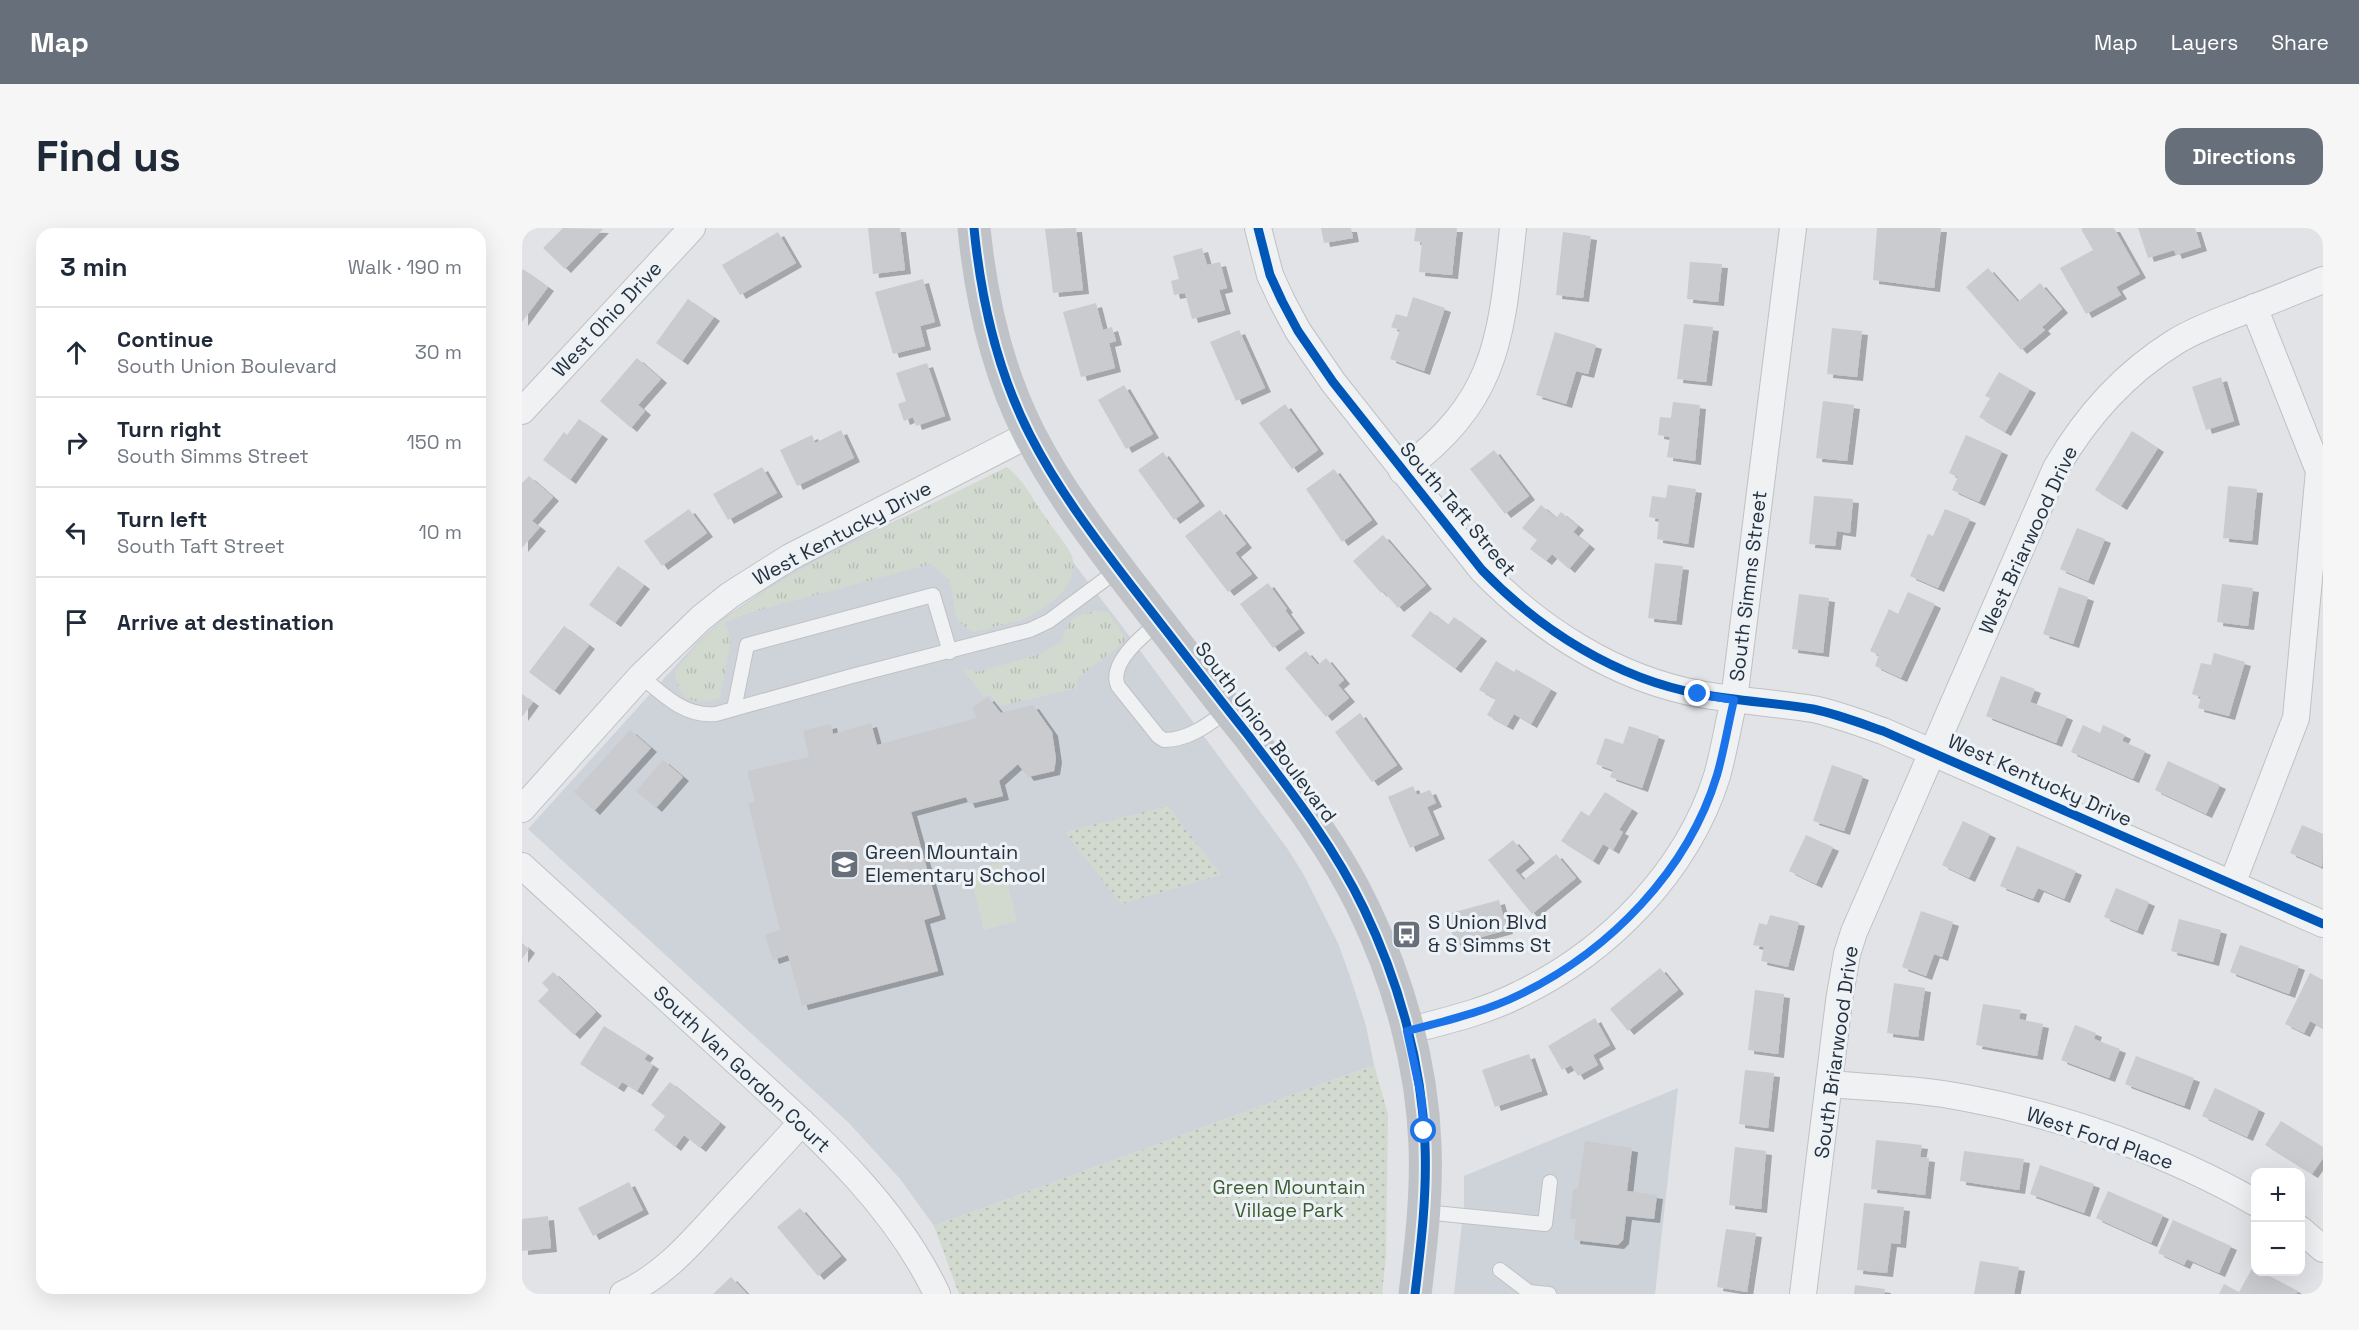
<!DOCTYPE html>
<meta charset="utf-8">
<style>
:root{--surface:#fff;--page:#f6f6f7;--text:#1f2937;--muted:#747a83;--line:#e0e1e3;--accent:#67707a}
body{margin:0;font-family:"Space Grotesk",sans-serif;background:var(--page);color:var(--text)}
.controls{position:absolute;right:18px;bottom:18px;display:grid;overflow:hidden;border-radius:12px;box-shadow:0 6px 24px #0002}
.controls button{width:54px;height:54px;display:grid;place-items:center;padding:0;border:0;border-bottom:2px solid var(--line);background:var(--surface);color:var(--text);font:30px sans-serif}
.stop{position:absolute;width:18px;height:18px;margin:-14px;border:4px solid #1a73e8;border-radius:50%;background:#fff}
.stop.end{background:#1a73e8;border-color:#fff;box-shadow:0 2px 6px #0008}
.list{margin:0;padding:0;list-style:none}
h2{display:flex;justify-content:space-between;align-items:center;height:78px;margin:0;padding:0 24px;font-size:26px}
h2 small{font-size:20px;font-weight:400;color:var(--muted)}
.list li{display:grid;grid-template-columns:39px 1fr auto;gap:18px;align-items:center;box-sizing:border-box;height:90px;padding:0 24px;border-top:2px solid var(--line)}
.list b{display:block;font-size:22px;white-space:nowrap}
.list p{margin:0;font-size:20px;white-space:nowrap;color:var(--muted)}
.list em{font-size:20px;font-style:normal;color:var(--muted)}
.icon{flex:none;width:33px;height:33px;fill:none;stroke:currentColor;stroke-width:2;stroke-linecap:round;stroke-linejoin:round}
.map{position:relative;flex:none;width:1801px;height:1066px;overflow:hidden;border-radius:18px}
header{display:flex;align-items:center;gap:36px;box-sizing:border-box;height:84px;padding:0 30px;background:var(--accent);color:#fff}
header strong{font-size:28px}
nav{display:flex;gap:33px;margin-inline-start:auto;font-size:21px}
.intro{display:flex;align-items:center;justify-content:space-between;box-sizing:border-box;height:144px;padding:0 36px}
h1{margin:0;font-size:42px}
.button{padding:15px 27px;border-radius:18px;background:var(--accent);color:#fff;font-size:21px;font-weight:700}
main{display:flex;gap:36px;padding:0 36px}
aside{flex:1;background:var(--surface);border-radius:18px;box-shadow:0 6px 24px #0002}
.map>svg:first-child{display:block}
.built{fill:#ced3da}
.grass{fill:url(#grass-tufts)}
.park{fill:url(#park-dots)}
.pitch{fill:#d2dad0}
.building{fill:#c9cbce;filter:url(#shadow)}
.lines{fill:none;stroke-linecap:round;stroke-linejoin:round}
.service-casing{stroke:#bfc1c4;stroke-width:16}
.minor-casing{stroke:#bfc1c4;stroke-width:28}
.service{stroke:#f0f1f3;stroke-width:14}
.minor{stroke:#f0f1f3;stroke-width:26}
.secondary{stroke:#bfc2c6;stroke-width:33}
.cycleway-casing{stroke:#edf2f6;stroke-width:13}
.cycleway{stroke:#0057b8;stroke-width:9}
.route{stroke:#1a73e8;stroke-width:8}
.labels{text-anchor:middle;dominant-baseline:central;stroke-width:6;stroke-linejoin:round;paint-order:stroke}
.street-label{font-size:20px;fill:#263240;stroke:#edf2f6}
.poi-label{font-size:20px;fill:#263240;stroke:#edf2f6;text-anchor:start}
.park-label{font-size:20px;fill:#3e5d32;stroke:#edf2f6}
</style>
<header>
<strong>Map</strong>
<nav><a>Map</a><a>Layers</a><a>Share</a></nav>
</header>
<div class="intro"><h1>Find us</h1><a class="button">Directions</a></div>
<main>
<aside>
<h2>3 min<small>Walk · 190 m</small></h2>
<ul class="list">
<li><svg class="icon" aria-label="ahead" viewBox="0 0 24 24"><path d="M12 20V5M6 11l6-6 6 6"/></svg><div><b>Continue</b><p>South Union Boulevard</p></div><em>30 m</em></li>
<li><svg class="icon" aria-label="right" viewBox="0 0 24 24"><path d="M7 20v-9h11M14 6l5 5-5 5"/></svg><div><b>Turn right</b><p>South Simms Street</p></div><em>150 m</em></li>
<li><svg class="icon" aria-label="left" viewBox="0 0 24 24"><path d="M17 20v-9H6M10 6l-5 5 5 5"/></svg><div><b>Turn left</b><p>South Taft Street</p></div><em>10 m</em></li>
<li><svg class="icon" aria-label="arrive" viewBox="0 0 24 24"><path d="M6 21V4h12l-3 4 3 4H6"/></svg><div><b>Arrive at destination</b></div></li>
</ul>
</aside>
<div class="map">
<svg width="1801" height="1066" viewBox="0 0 1801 1066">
<defs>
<pattern id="grass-tufts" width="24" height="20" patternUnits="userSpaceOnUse" patternTransform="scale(1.5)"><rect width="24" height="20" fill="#d2dad0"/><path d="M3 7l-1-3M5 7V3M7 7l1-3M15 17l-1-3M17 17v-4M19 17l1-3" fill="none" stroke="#b4bcb4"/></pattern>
<pattern id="park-dots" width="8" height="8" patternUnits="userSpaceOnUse" patternTransform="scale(1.5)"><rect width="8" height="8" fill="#d2dad0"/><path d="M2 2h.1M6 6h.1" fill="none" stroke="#b4bcb4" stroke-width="1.8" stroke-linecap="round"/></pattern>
<filter id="shadow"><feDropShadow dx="6" dy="4" stdDeviation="0" flood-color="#0004"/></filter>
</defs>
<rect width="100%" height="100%" fill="#e1e3e6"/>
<!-- built -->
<path class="built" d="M 481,243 L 596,393 L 765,620 L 782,647 L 816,715 L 830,754 L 844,798 L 852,837 L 412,998 L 379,952 L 326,894 L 6,601 L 176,413 L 200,391 L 252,355 L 289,332 Z
M 1156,860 L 1133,1066 L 932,1066 L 942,977 L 942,948 Z"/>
<!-- grass -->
<path class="grass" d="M 485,239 C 502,252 511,272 524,290 C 530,300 550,322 551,332 C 556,360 519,385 496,393 C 481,397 465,400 451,404 C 425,391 436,375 427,353 C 424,347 414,341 409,336 L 226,385 L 203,394 L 209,412 L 198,470 C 172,479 155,471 153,443 L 175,417 L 200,393 L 251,358 L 292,334 Z
M 573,383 L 586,384 L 605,412 L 556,450 L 555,460 L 478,478 L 468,467 L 462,469 L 440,440 L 455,444 L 515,427 L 540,414 C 545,391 551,388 573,383 Z"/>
<!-- park -->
<path class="park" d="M 646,578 L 699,647 L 599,676 L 543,604 Z
M 852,837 L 866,886 L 864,1028 L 860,1066 L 437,1066 L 412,998 Z"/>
<!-- pitch -->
<path class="pitch" d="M 480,634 L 495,693 L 462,702 L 447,642 Z"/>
<!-- building -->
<path class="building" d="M 41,0 L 81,1 L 43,41 L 21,20 Z
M 346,0 L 378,0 L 383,42 L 351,46 Z
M 554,0 L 561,62 L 531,65 L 523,1 Z
M 799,0 L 829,0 L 831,10 L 802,15 Z
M 894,0 L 935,0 L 930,47 L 897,44 L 900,14 L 892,13 Z
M 1355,0 L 1419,0 L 1412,60 L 1351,52 Z
M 1561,0 L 1592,0 L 1618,46 L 1594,59 L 1599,67 L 1564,86 L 1538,40 L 1571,22 L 1559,1 Z
M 1616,0 L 1673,0 L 1679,19 L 1654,27 L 1652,22 L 1626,30 Z
M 256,4 L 274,35 L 218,67 L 200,37 Z
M 1041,4 L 1069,8 L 1061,70 L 1034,67 Z
M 680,20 L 685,37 L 698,34 L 705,60 L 697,62 L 703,82 L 670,91 L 663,65 L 652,67 L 649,53 L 657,51 L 651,28 Z
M 1168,34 L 1200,36 L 1196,74 L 1165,71 Z
M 1466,40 L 1496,74 L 1518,55 L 1540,81 L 1520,99 L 1523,102 L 1499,122 L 1444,59 Z
M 1,41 L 26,59 L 0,94 L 0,43 Z
M 401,51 L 413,94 L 398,98 L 403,118 L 371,126 L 353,64 Z
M 891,69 L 923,80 L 902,143 L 868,131 L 878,102 L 869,99 L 874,86 L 885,89 Z
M 166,71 L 192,89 L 160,133 L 134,115 Z
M 574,75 L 581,102 L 590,99 L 594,113 L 587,115 L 593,140 L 559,149 L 541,84 Z
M 1162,96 L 1191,99 L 1184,154 L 1155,151 Z
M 1310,100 L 1340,103 L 1335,149 L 1305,146 Z
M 717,102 L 743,160 L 714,173 L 688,114 Z
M 1033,104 L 1074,117 L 1066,146 L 1054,143 L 1044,176 L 1014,167 Z
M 115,130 L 139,151 L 116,177 L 123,183 L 109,200 L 78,173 Z
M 405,135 L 423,188 L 394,198 L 391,189 L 382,193 L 376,176 L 384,173 L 374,145 Z
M 1477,144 L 1508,161 L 1483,204 L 1457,189 L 1468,170 L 1463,168 Z
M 1699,149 L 1712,193 L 1684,202 L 1670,159 Z
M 602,157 L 631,206 L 604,221 L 576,172 Z
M 1301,173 L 1332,177 L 1325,233 L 1294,230 Z
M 1151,174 L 1178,177 L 1173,233 L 1145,229 L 1148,209 L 1136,207 L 1138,189 L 1149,190 Z
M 763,176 L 796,222 L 770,241 L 737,195 Z
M 57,191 L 80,207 L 48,252 L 21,232 L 42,204 L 45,207 Z
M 319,202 L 332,230 L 275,258 L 258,222 L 290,207 L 293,215 Z
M 1610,203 L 1636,220 L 1599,278 L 1573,262 Z
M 1444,207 L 1480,223 L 1457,274 L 1430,262 L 1436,249 L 1427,245 Z
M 972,222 L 1007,268 L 983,286 L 948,241 Z
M 641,224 L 677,274 L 652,292 L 616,242 Z
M 240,239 L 255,265 L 206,292 L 191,266 Z
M 812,241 L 850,292 L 820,314 L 784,261 Z
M 7,248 L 31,269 L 10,293 L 18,299 L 0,320 L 0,255 Z
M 1146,257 L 1174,261 L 1166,316 L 1135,311 L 1137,291 L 1127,289 L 1130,268 L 1144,270 Z
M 1706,258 L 1735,261 L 1730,313 L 1701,310 Z
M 1292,268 L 1331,271 L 1328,305 L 1315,303 L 1313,318 L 1287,316 Z
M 1019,277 L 1034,290 L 1039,284 L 1056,298 L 1051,304 L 1067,317 L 1047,341 L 1030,326 L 1024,333 L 1008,321 L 1015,312 L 1000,300 Z
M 167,281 L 185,305 L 140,338 L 122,313 Z
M 1423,281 L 1448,291 L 1416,360 L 1388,348 L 1406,306 L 1411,308 Z
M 698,282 L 724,316 L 713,325 L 730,346 L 706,364 L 663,308 Z
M 1555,300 L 1583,311 L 1566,353 L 1538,341 Z
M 861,307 L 904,357 L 876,380 L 861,363 L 859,365 L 831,333 Z
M 1133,335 L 1161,338 L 1154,393 L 1126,390 Z
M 96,338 L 122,357 L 93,395 L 67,377 Z
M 746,355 L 765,381 L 763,382 L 777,401 L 751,420 L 718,376 Z
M 1700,356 L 1731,360 L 1726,398 L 1695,394 Z
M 1537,359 L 1566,369 L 1551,416 L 1521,406 Z
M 1386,364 L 1413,376 L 1379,450 L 1353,438 L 1357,427 L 1348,423 L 1367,381 L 1376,386 Z
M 1277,366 L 1307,370 L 1301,425 L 1270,421 Z
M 908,383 L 926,397 L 932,389 L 959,409 L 933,441 L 889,408 Z
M 42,398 L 67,417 L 32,463 L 7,444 Z
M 784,423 L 796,437 L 804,430 L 822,452 L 816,457 L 827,470 L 804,489 L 763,440 Z
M 1692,425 L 1723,434 L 1707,488 L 1676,480 L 1679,469 L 1670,466 L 1679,435 L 1689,437 Z
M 974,433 L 992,444 L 994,441 L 1029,461 L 1009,496 L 992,486 L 985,498 L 965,487 L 974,471 L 957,462 Z
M 1479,448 L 1513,461 L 1508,474 L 1545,488 L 1534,515 L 1464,488 Z
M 0,466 L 11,474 L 0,489 Z
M 466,469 L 479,485 L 511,477 L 530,504 L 534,531 L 532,543 L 506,549 L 496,536 L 477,553 L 481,568 L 447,576 L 444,569 L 389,584 L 418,687 L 402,692 L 416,743 L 280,778 L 266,727 L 251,732 L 243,707 L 258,702 L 226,575 L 233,574 L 225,543 L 287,529 L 281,503 L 309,496 L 311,506 L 349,495 L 355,517 L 455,490 L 450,480 Z
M 838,485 L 875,537 L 850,554 L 813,504 Z
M 1561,497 L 1578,505 L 1581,497 L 1603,507 L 1600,513 L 1623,523 L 1611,551 L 1549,524 Z
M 1107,498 L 1137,508 L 1120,560 L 1088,549 L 1091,542 L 1074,536 L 1083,510 L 1101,516 Z
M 108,502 L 129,520 L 72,583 L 52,564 Z
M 141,532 L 161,549 L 134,580 L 114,563 Z
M 1646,533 L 1698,557 L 1684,586 L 1633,562 Z
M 1310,537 L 1341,548 L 1322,603 L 1291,593 Z
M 891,558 L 895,567 L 908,562 L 914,575 L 905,579 L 917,607 L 888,620 L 866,569 Z
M 1083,564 L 1110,581 L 1097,602 L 1101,604 L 1091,622 L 1081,616 L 1071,633 L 1039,613 L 1059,583 L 1067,588 Z
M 1441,593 L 1468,606 L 1447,650 L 1420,637 Z
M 1780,597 L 1801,606 L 1800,639 L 1768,625 Z
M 1284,607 L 1311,619 L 1294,656 L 1267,643 Z
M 991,612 L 1007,631 L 993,642 L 1002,652 L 1034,626 L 1054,650 L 1010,686 L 966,632 Z
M 1495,618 L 1554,643 L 1542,671 L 1516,660 L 1511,671 L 1478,658 Z
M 1594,660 L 1627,674 L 1615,703 L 1582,689 Z
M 977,672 L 985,702 L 933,716 L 925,686 Z
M 1399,683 L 1431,694 L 1420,729 L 1412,726 L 1404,748 L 1380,739 Z
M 1248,687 L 1277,694 L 1266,739 L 1239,733 L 1242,719 L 1231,717 L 1237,695 L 1245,697 Z
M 1657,691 L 1699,702 L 1691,734 L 1649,723 Z
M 0,715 L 7,721 L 0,731 Z
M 1718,717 L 1777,738 L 1767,766 L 1708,744 Z
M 1138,740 L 1156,762 L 1106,803 L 1088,781 Z
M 31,744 L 74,784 L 52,807 L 16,773 L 27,762 L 20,755 Z
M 1788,745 L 1801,752 L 1801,800 L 1788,793 L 1782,805 L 1763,796 Z
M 1372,755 L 1403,760 L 1396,809 L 1365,805 Z
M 1233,762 L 1262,766 L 1256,826 L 1226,822 Z
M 1461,776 L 1499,782 L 1497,791 L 1521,796 L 1515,828 L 1454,817 Z
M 1073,790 L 1088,817 L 1071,827 L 1076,837 L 1056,848 L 1049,837 L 1040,842 L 1026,818 Z
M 1553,797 L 1574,805 L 1572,811 L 1598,821 L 1587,850 L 1539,832 Z
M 82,798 L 126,826 L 122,831 L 131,837 L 115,863 L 100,854 L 96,860 L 58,836 Z
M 1007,826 L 1020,863 L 973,879 L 960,842 Z
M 1614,828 L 1672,850 L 1662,878 L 1603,856 Z
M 1223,842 L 1252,845 L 1246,900 L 1217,896 Z
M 148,854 L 198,895 L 178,920 L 162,907 L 153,919 L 132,902 L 143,888 L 129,877 Z
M 1693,860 L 1737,881 L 1725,909 L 1680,888 Z
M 1759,893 L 1801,919 L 1801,930 L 1790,946 L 1743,917 Z
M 1354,912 L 1400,917 L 1398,929 L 1407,930 L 1403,967 L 1349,961 Z
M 1063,913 L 1110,920 L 1105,963 L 1135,967 L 1132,991 L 1104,988 L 1101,1012 L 1096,1017 L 1052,1012 L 1054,991 L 1048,991 L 1051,961 L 1056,961 Z
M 1213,919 L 1244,923 L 1239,981 L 1207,977 Z
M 1442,923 L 1502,931 L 1497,962 L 1438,953 Z
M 1518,937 L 1572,956 L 1562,985 L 1508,966 Z
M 107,954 L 121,982 L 71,1008 L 56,980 Z
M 1586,963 L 1641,987 L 1629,1015 L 1574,990 Z
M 1342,975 L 1382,979 L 1378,1016 L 1369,1015 L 1365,1045 L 1335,1042 Z
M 278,980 L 319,1028 L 296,1048 L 255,999 Z
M 26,988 L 29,1020 L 0,1023 L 0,991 Z
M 1651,992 L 1709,1018 L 1697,1045 L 1665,1031 L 1662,1037 L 1636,1025 Z
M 1204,1001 L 1234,1005 L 1225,1064 L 1195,1059 Z
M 1458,1033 L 1497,1039 L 1492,1066 L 1452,1066 Z
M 1731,1039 L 1734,1044 L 1740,1044 L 1776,1063 L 1774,1066 L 1697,1066 L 1702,1056 L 1717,1064 Z
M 209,1049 L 225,1066 L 191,1066 Z
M 1333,1057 L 1363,1061 L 1362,1066 L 1332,1066 Z"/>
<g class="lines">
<defs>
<path id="service" d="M 638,394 C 622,406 586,435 596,458 L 636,508 L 642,512 C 667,512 687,496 706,482
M 119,448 C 141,467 163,489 194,486 L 330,448 L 508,402 L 527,393 L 597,341
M 212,481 L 225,417 L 411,367 L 428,424
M 902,984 L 1023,996 L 1028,954
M 978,1042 L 1007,1064 L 1027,1066"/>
<path id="minor" d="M 736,0 L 748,47 L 760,73 L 776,103 L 811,154 L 960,342 C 1018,402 1095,451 1178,466 C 1216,473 1254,475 1291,481 C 1315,486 1338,495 1361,503 L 1801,696
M 0,183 L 170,0
M 880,243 C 976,172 979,111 991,0
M 0,581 L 119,448 L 179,390 L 208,367 L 268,329 L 508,206
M 0,638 C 69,701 138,764 208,828 C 285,899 369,969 415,1066
M 1710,656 L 1774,490 L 1797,243 L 1732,79
M 885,803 C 923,793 963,784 998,766 C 1087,723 1165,643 1195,548 C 1202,523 1206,497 1212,472 L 1271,0
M 1308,856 C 1353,860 1400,861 1444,870 C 1542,888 1647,925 1734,975
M 1778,1001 L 1801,1021
M 101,1066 C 143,1047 171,1013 202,979 C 228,951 254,923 280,894
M 1281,1066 L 1317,773 L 1325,726 L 1332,704 L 1534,240 C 1563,190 1603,145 1653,114 C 1674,101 1697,93 1720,84 C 1747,74 1774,63 1801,52"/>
</defs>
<!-- service casing -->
<use href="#service" class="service-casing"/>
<!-- minor casing -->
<use href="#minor" class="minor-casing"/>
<!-- service -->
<use href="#service" class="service"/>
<!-- minor -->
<use href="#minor" class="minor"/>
<!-- secondary -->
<path class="secondary" d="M 452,0 C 459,71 475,143 508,207 C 535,260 572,309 608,356 C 647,406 686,457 726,507 C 768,562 812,618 842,681 C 877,754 900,836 903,917 C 905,967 899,1017 893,1066"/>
<defs>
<path id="cycleway" d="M 452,0 C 459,71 475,143 508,207 C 535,260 572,309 608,356 C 647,406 686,457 726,507 C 768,562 812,618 842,681 C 877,754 900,836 903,917 C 905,967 899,1017 893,1066
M 736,0 L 748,47 L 760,73 L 776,103 L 811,154 L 960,342 C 1018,402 1095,451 1178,466 C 1216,473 1254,475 1291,481 C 1315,486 1338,495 1361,503 L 1801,696"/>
</defs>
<!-- cycleway casing -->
<use href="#cycleway" class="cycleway-casing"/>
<!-- cycleway -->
<use href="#cycleway" class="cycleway"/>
</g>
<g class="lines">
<!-- route -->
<path class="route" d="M 902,903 L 899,868 L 885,803 C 923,793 963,784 999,766 C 1087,723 1166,643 1195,547 C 1202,523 1206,497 1212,472 L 1176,466"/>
</g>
<!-- icons -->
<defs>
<symbol id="school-square" viewBox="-11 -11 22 22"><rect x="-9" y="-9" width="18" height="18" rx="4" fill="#67707a" stroke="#edf2f6"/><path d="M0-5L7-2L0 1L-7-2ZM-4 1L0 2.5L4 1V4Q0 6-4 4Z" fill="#fff"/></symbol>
<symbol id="bus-square" viewBox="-11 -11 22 22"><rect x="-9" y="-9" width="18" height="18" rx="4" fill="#67707a" stroke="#edf2f6"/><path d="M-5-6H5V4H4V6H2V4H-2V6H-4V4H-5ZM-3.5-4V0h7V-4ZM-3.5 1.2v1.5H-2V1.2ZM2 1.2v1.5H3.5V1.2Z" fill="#fff"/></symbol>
</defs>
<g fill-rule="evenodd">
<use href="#school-square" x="306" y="620" width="33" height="33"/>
<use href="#bus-square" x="868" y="690" width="33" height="33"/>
</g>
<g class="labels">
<!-- street labels -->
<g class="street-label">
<text transform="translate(85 91) rotate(-47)">West Ohio Drive</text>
<text transform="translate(936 281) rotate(50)">South Taft Street</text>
<text transform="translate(320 305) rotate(-28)">West Kentucky Drive</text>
<text transform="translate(1506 312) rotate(-65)">West Briarwood Drive</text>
<text transform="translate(1226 358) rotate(-83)">South Simms Street</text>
<text transform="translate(744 504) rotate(53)">South Union Boulevard</text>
<text transform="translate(1518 552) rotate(24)">West Kentucky Drive</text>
<text transform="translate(1314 824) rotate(-82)">South Briarwood Drive</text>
<text transform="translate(220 841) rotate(43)">South Van Gordon Court</text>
<text transform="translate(1578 910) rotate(19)">West Ford Place</text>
</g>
<!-- poi labels -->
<g class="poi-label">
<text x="343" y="624">Green Mountain<tspan x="343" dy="23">Elementary School</tspan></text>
<text x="906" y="694">S Union Blvd<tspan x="906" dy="23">&amp; S Simms St</tspan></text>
</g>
<!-- park labels -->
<g class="park-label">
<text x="767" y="959">Green Mountain<tspan x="767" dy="23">Village Park</tspan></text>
</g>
</g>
</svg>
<div class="controls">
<button>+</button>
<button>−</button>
</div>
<div class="stop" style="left:902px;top:903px"></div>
<div class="stop end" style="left:1176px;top:466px"></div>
</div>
</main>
